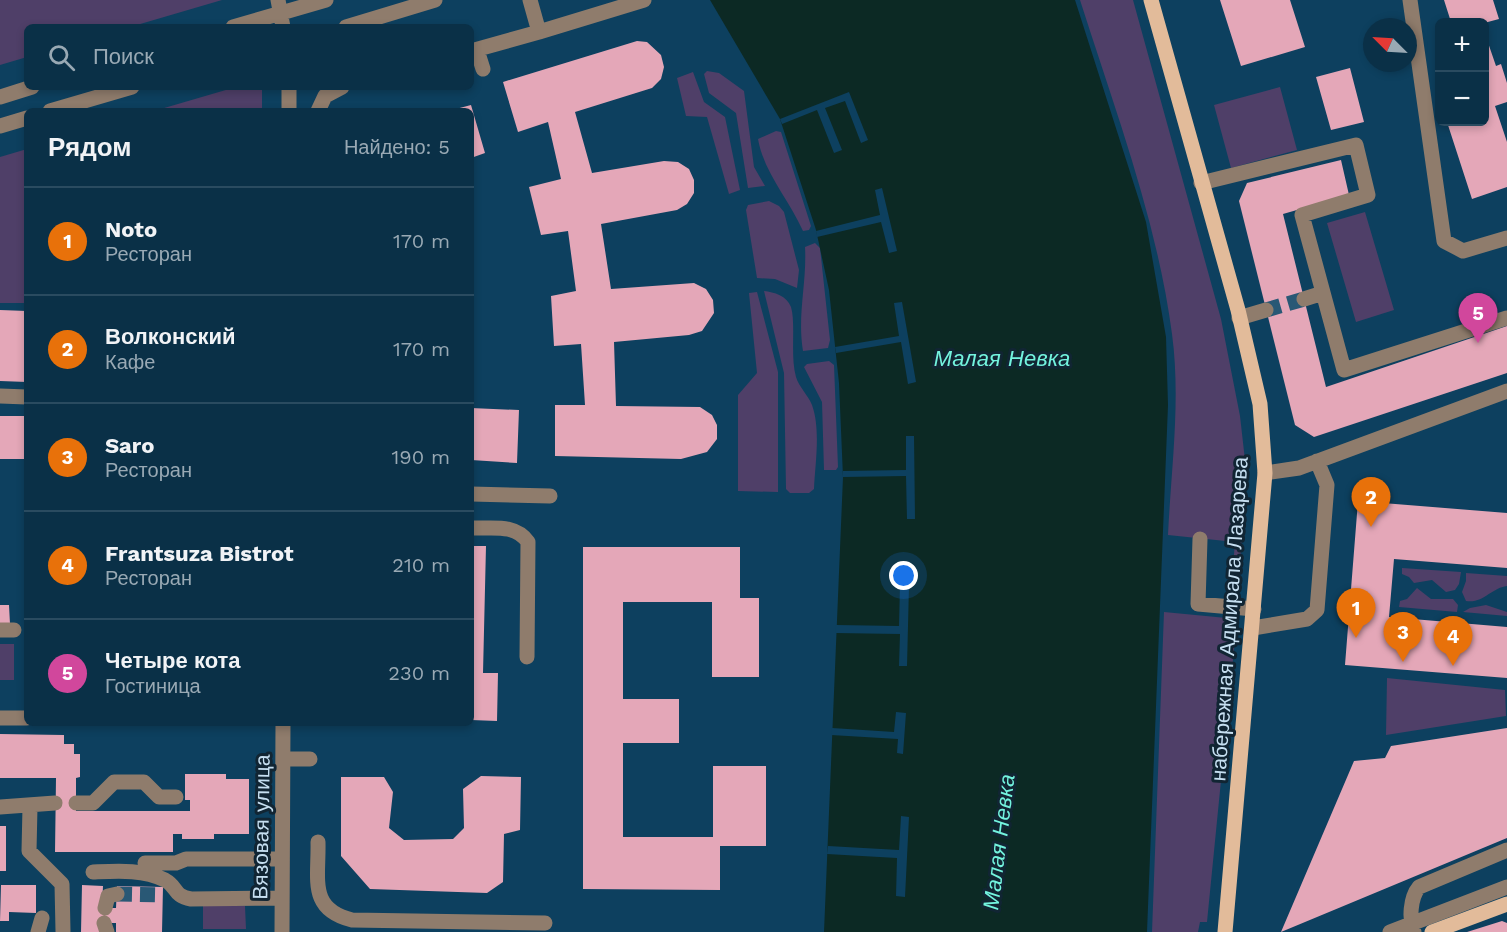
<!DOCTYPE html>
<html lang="ru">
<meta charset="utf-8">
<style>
:root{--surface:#0a3047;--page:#13384e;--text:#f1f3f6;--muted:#99a9b4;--line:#2a4b60;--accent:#e69b98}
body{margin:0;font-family:"Work Sans",sans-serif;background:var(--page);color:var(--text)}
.controls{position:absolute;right:18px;top:18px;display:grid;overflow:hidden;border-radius:9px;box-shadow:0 3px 9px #0003}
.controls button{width:54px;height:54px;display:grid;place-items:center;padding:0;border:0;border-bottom:2px solid var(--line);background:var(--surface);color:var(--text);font:30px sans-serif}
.compass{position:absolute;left:1363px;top:18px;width:54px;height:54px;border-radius:50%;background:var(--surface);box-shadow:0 3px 9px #0003;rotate:294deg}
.you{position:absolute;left:904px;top:576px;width:21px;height:21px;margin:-15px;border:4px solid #fff;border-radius:50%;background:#1a73e8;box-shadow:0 0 0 9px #1a73e833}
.badge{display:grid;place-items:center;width:39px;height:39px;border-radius:50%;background:var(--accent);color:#fff;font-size:20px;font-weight:700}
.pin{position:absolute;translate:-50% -50px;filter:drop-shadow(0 2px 3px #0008)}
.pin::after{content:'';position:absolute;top:32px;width:21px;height:18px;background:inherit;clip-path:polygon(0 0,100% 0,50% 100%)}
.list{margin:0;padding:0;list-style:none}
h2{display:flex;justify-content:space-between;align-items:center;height:78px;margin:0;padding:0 24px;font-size:26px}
h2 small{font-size:20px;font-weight:400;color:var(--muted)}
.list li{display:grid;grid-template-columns:39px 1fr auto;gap:18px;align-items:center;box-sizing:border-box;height:108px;padding:0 24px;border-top:2px solid var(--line)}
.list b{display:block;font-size:22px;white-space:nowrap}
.list p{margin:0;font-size:20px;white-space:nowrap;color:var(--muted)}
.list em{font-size:20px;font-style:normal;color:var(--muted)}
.icon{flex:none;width:33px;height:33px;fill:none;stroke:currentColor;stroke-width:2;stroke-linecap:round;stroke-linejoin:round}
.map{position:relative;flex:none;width:1507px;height:932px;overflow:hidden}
.search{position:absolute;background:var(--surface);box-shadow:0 3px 9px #0003;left:24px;top:24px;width:450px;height:66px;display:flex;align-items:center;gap:15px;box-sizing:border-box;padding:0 21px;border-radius:9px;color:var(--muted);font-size:22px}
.panel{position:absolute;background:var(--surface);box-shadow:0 3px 9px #0003;left:24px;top:108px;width:450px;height:618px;border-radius:9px}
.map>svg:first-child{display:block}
.green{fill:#4f3f68}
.water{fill:#0c2924}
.pier{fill:#0d405f}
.building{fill:#e4a7b8}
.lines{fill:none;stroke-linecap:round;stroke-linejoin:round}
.minor-tunnel{stroke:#295875;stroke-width:15;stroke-dasharray:15 8;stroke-linecap:butt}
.minor{stroke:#8f7c6c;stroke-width:15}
.major{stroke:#e2bb9a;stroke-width:15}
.labels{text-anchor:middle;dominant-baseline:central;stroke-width:6;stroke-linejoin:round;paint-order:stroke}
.street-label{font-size:21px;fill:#c6dff1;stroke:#112533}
.water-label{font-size:22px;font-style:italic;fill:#73f3de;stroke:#112533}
</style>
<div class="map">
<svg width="1507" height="932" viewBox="0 0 1507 932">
<rect width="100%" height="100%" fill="#0d405f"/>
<!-- green -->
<path class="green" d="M 0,0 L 222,0 L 130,27 L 27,27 L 27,57 L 0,65 Z
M 1080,0 L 1133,0 L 1221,319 L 1240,416 L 1246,469 L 1239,581 L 1231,590 L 1235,542 L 1168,535 C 1171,470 1181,400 1172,334 C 1157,220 1115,110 1080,0 Z
M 707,71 L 719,73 L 744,91 L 754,167 L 765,186 L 748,188 L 736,113 L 709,93 L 704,74 Z
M 693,72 L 704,102 L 725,117 L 740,190 L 729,194 L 707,117 L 686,116 L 677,78 Z
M 236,87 L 262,87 L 262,111 L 154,111 Z
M 1280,87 L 1297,150 L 1231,168 L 1214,105 Z
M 776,131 L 781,132 L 811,226 L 809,230 L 803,231 C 789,199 764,173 758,139 Z
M 27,149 L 27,303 L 0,303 L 0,157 Z
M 769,201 L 779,206 L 784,212 L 799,270 L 797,288 L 775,279 L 757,278 L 746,210 L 748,205 Z
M 1365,212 L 1394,310 L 1356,322 L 1327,223 Z
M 815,243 L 820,248 L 830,340 L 828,348 L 803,351 C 797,315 807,283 805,247 Z
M 764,291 C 774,292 787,296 791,307 C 796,324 790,356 796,377 C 799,387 808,395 812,405 C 821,430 815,464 814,489 L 809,493 L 790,493 L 786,489 L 784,373 Z
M 757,292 L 778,372 L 778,492 L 738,491 L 738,395 L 757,373 L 749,293 Z
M 829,361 L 834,365 L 838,467 L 836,470 L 824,470 L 822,402 L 804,367 L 807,364 Z
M 1402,568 L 1461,572 L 1459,584 L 1455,590 L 1446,592 L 1432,580 L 1414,583 L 1409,577 L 1402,574 Z
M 1466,573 L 1507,576 L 1507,586 C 1491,588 1483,604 1466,601 L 1462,592 L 1466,581 Z
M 1417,588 L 1431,599 L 1453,599 L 1458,605 L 1457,612 L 1399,607 L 1400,601 L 1407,599 Z
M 1486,605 L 1507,612 L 1507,616 L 1463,612 L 1470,608 Z
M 1164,612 L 1237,619 L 1207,922 L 1200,922 L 1198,932 L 1152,932 Z
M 0,644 L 14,644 L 14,680 L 0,680 Z
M 1387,678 L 1505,690 L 1506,716 L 1386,735 Z
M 203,906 L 245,906 L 246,929 L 203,929 Z"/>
<!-- water -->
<path class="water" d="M 710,0 L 1075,0 L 1146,222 L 1166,337 L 1168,405 L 1147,932 L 824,932 L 843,477 L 839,383 L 829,290 L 816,230 L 780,119 Z"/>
<!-- pier -->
<path class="pier" d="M 849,92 L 868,140 L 861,143 L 845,101 L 825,108 L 842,150 L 834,153 L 817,110 L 782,124 L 780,119 Z
M 882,188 L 897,251 L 889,253 L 881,222 L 817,237 L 816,231 L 880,215 L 875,190 Z
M 902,302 L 916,382 L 908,384 L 901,342 L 836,353 L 835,347 L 899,336 L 894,303 Z
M 906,436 L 914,436 L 915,519 L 907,519 L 906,476 L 843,477 L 843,471 L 906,470 Z
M 900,585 L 909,586 L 907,666 L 899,666 L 900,634 L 835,633 L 836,625 L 899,626 Z
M 896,712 L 906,713 L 903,754 L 897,753 L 898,739 L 831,735 L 832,728 L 894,732 Z
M 901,816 L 909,817 L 905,897 L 896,896 L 897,858 L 827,854 L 828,846 L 899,850 Z"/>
<!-- building -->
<path class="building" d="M 1220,0 L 1290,0 L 1305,47 L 1241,66 Z
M 1444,0 L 1493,0 L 1499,19 L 1484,23 L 1451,22 Z
M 1484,31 L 1496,66 L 1501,64 L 1507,83 L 1507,102 L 1495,106 L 1507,142 L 1507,187 L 1472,199 L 1447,122 L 1484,122 Z
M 637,41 L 647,42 L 661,55 L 664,67 L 661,79 L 652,88 L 575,112 L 592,173 L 664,161 L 678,162 L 689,169 L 694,180 L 694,193 L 687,204 L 677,210 L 601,224 L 611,289 L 694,283 L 706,289 L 713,300 L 714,313 L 702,331 L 689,335 L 614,342 L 616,406 L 700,407 L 712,415 L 717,425 L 717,439 L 707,452 L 681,459 L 555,456 L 555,405 L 585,405 L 581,344 L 554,346 L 551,296 L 576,291 L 568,231 L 541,235 L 529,187 L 561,179 L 548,122 L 518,132 L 503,82 Z
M 1350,68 L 1364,122 L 1331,130 L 1316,77 Z
M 471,105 L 485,153 L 471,158 L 471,111 L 452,110 Z
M 1341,160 L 1349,195 L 1283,214 L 1326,387 L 1507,326 L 1507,373 L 1314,437 L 1295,425 L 1239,201 L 1247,183 Z
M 0,310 L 27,311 L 27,382 L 0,381 Z
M 471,408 L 519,410 L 517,463 L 471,460 Z
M 0,416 L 27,416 L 27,459 L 0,459 Z
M 1358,501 L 1507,513 L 1507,568 L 1394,559 L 1389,617 L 1507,627 L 1507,678 L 1345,665 Z
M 471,546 L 486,546 L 483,673 L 498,673 L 497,721 L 471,720 Z
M 583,547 L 740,547 L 740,598 L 759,598 L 759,677 L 712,677 L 712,602 L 623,602 L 623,699 L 679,699 L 679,743 L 623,743 L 623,837 L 713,837 L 713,766 L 766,766 L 766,846 L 720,846 L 720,890 L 583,889 Z
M 0,605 L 9,605 L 10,624 L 0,624 Z
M 1507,728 L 1507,838 L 1281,932 L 1354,761 L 1385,758 L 1391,746 Z
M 0,734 L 64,735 L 64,744 L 74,744 L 74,754 L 80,754 L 80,777 L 76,778 L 76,811 L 190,811 L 190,800 L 185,800 L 185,774 L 226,774 L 226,779 L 249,779 L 249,834 L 214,834 L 214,839 L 182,839 L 182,834 L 173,834 L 173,852 L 55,852 L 56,778 L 0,778 Z
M 481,776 L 521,777 L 520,830 L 504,834 L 503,882 L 487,893 L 370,889 L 341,856 L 341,777 L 384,777 L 393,792 L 389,828 L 404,840 L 453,839 L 464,828 L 463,789 Z
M 0,826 L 6,826 L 6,871 L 0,871 Z
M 1,885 L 36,885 L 36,913 L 9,912 L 9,921 L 0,921 Z
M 82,885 L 103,886 L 102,908 L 116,908 L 117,886 L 163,887 L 162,932 L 116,932 L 116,923 L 104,923 L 101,932 L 81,932 Z
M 1502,921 L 1507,923 L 1507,932 L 1467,932 Z"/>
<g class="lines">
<!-- minor-tunnel -->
<path class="minor-tunnel" d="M 1266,310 L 1304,299
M 117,894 L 163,895"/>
<!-- minor -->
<path class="minor" d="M 278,0 L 283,27
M 1410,0 L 1444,241 L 1463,251 L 1507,238
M 233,27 L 326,0
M 346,27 L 435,0
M 539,32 L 644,0
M 477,50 L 483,69
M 471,51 L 539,32 L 530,0
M 0,97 L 32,87
M 50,111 L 132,87
M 289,111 L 289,87
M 318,111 L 325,96 L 342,87
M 0,126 L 27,118
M 1201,183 L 1356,145 L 1368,195 L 1302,215 L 1344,370 L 1507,318
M 1304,299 L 1323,293
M 1239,318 L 1266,310
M 0,396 L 27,397
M 1265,473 L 1299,468 L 1507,391
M 471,494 L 550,496
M 471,528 C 491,529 515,523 528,542 L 527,657
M 1200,539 L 1198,604 L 1254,609
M 1253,628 L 1307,619 L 1317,610 L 1327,485 L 1317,461
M 0,630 L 14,630
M 0,718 L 27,718
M 283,759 L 310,759
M 76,803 L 93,803 L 114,782 L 144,782 L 159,797 L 176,797
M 0,807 L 55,803
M 30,807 L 29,851 L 62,884 L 63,931
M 318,842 C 319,879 308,909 352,920 L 545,923
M 145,863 L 176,863 L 186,859 L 282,859
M 93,872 C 117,871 143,869 165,880 C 178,887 173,896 191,899 L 281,898
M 105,908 L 108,896 L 117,894
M 104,923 L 107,932
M 38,932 L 42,918
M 282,932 L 283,723
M 1390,932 L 1507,887
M 1414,932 C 1409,919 1410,898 1419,887 L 1507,850"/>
<!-- major -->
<path class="major" d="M 1151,0 L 1238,310 L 1260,404 L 1265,473 L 1225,932
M 1432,932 L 1507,904"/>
</g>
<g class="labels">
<!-- street labels -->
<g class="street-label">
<text transform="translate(1229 619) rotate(-86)">набережная Адмирала Лазарева</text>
<text transform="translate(261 827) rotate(-89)">Вязовая улица</text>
</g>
<!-- water labels -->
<g class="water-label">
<text x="1002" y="358">Малая Невка</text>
<text transform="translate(999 842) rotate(-83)">Малая Невка</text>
</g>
</g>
</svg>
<div class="controls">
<button>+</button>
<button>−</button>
</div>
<svg class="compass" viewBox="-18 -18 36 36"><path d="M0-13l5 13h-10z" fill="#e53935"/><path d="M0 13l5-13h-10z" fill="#99a9b4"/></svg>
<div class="you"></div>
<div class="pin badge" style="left:1356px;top:638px;background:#e8710a">1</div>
<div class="pin badge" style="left:1371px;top:527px;background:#e8710a">2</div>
<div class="pin badge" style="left:1403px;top:662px;background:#e8710a">3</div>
<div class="pin badge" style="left:1453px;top:666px;background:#e8710a">4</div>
<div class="pin badge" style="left:1478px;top:343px;background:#d1479c">5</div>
<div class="search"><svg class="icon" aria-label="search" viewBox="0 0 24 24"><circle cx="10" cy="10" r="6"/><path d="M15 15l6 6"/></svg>Поиск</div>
<section class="panel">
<h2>Рядом<small>Найдено: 5</small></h2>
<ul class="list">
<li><span class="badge" style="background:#e8710a">1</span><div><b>Noto</b><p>Ресторан</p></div><em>170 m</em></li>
<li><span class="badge" style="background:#e8710a">2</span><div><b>Волконский</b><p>Кафе</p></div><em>170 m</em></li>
<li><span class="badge" style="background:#e8710a">3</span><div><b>Saro</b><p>Ресторан</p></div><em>190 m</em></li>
<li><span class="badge" style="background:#e8710a">4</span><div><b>Frantsuza Bistrot</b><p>Ресторан</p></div><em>210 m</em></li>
<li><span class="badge" style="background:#d1479c">5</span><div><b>Четыре кота</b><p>Гостиница</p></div><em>230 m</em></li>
</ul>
</section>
</div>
